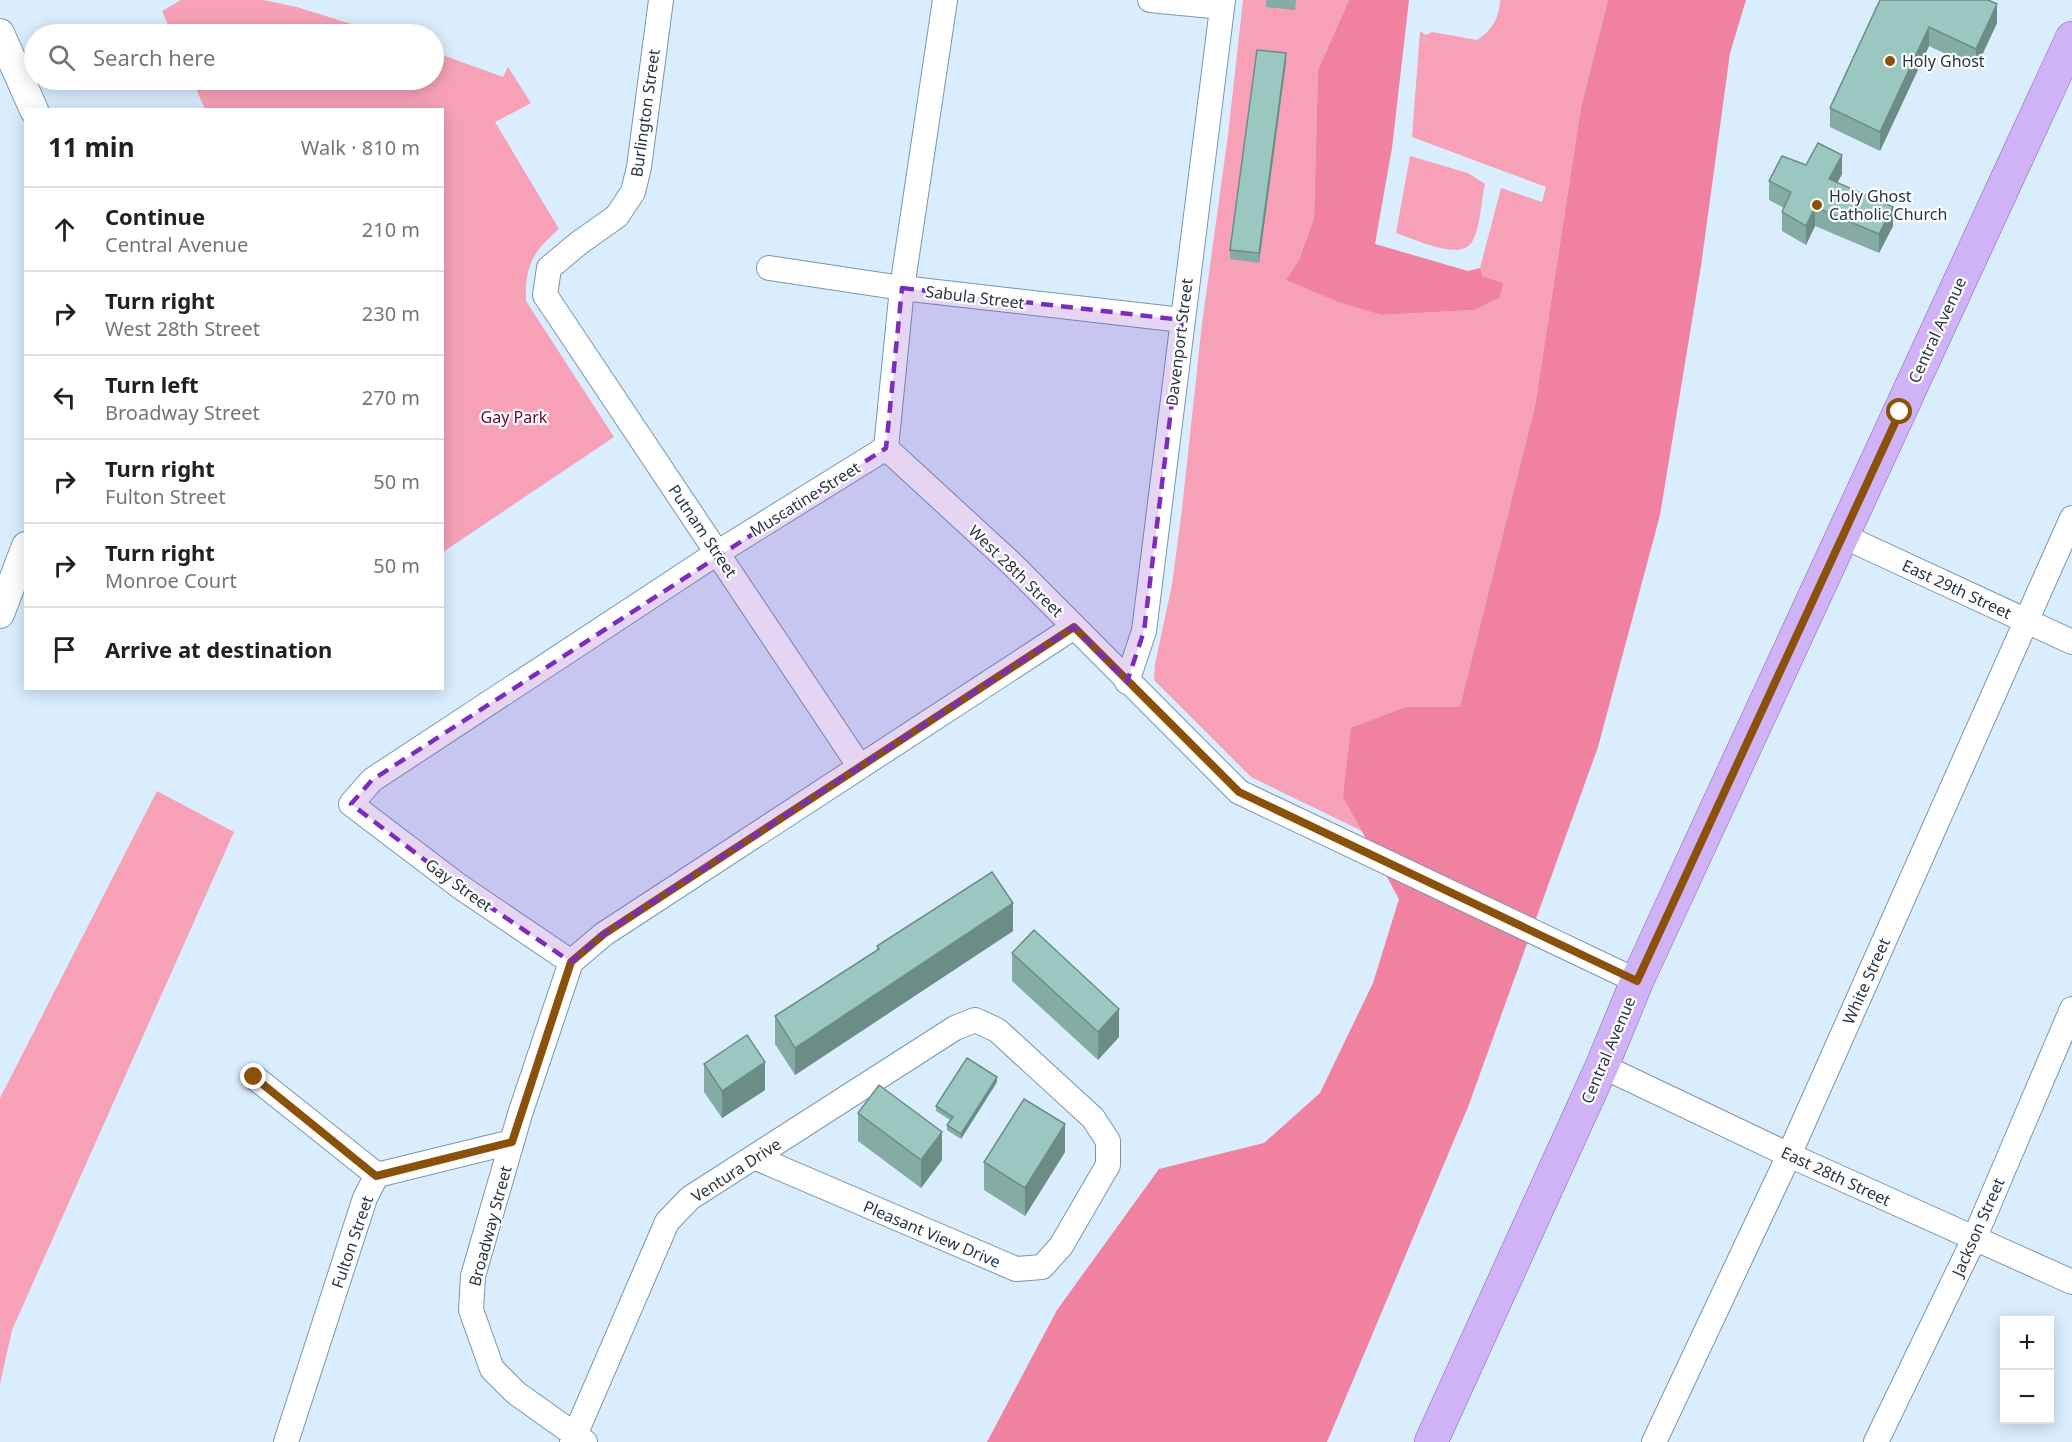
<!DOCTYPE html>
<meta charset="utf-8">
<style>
:root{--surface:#fff;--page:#f2f2f2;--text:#202124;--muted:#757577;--line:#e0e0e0}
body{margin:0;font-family:"Noto Sans",sans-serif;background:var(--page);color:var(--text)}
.controls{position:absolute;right:18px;bottom:18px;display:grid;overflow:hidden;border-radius:0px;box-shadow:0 3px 15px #0003}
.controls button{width:54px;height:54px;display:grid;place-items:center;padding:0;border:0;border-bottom:2px solid var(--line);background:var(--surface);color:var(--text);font:30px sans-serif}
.stop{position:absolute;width:18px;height:18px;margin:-14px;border:4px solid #8b510b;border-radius:50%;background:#fff}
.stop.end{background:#8b510b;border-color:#fff;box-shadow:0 2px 6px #0008}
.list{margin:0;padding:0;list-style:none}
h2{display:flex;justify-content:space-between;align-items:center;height:78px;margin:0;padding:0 24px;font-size:26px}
h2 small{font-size:20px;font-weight:400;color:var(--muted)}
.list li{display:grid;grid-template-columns:39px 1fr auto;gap:18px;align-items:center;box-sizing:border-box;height:84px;padding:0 24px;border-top:2px solid var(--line)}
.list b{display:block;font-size:22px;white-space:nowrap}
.list p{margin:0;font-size:20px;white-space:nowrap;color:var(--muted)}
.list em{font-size:20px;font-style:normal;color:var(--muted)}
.icon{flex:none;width:33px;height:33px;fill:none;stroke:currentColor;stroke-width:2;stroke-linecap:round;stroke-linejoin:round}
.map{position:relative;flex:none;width:2072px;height:1442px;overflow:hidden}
.search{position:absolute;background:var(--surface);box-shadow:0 3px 15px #0003;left:24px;top:24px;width:420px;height:66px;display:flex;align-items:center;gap:15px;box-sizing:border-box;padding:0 21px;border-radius:33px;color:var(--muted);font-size:22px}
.panel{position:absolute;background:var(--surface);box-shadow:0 3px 15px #0003;left:24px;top:108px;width:420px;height:582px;border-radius:0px}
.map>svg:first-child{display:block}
.green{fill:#f6a1b7}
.forest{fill:#f081a1}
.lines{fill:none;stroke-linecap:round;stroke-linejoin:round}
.minor-casing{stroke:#7896af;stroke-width:26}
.tertiary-casing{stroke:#7896af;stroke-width:30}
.primary-casing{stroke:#8165b4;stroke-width:34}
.minor{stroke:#fff;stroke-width:24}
.tertiary{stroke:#fff;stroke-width:28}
.primary{stroke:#d0b2f7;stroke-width:33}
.wall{fill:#84aca5}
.shaded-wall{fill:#6c8c86}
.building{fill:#9ac8c0;stroke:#6c8c86;stroke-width:1.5}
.route{stroke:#8b510b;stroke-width:8}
.marked{fill:#7b2cbf;fill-opacity:0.2;stroke:#7b2cbf;stroke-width:4.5;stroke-dasharray:12 8;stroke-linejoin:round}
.poi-dot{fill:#8b510b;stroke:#fff;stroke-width:2}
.labels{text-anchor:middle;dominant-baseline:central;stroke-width:4.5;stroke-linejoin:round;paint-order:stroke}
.poi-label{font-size:16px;fill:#293640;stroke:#fff;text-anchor:start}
.street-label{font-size:16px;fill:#293640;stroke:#fff}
.park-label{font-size:16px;fill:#6c0333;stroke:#fff}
</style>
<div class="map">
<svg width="2072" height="1442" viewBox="0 0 2072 1442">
<rect width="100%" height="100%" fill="#d9edfd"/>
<!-- green -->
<path class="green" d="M 181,0 L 263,0 L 297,7 L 383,34 L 172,34 L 162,11 Z
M 1243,0 L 1349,0 L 1318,70 L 1314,218 L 1299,260 L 1286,280 L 1382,315 L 1474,310 L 1483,277 L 1480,268 L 1501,188 L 1542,202 L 1546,187 L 1412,137 L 1420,31 L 1426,35 L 1432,32 L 1477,40 C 1492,31 1500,16 1500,0 L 1608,0 L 1581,107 L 1535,406 L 1460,708 L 1406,707 L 1343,796 L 1362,831 L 1251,777 L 1154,680 L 1155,664 L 1172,585 L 1182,509 L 1202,324 L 1228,135 Z
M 434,52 L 503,77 L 508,67 L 531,103 L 495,122 L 559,229 C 532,253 525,265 526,301 L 614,437 L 443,552 L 442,110 L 205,109 L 192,80 L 434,80 Z
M 1410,156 L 1468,173 L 1485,184 C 1481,201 1481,224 1473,240 C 1463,263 1415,239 1396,233 Z
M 157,791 L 234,832 L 12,1330 L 0,1384 L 0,1098 Z"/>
<!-- forest -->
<path class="forest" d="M 1349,0 L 1409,0 L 1392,148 L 1375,244 L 1468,271 L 1480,268 L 1483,277 L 1503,283 L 1500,297 L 1474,310 L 1382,315 L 1336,301 L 1286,280 L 1299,260 L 1314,218 L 1318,70 Z
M 1608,0 L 1746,0 L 1730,53 L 1701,266 L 1660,515 L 1598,747 L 1468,1107 L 1327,1442 L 987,1442 L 1057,1310 L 1159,1169 L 1264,1143 L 1320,1093 L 1373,983 L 1399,899 L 1343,797 L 1351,728 L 1406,707 L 1460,707 L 1535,406 L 1581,107 Z"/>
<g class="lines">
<defs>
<path id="minor" d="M 661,0 L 639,167 L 633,192 L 617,216 L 579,243 L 549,268 L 545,295 L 860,767
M 1150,0 L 1222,7
M 769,268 L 902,288 L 1182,320
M 886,448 L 1012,564 L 1239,792 L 1637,981
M 1843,536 L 2072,642
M 1127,682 L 1144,631 L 1223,0
M 571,962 L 459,886 L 351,804 L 372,780 L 717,553 L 886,448 L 902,288 L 945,0
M 1602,1066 L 1789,1155 L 2072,1282
M 254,1077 L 377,1175
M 286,1442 L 365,1198 L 377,1175 L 512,1142
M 572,1442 L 667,1222 L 690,1198 L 955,1028 L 975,1020 L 997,1030 L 1093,1118 L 1108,1141 L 1108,1165 L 1061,1246 L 1042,1267 L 1016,1269 L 754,1157
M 585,1442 L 516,1393 L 492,1369 L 471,1310 L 473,1276 L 520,1114 L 571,962 L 604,934 L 1074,627
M 1654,1442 L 1789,1155 L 2072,518
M 1876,1442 L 1974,1239 L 2072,1009"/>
<path id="tertiary" d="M 0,33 L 34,110
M 0,614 L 26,546"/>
<path id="primary" d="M 1431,1442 L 1602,1066 L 1637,981 L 2072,38"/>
</defs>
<!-- minor casing -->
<use href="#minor" class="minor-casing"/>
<!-- tertiary casing -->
<use href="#tertiary" class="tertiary-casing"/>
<!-- primary casing -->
<use href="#primary" class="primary-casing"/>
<!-- minor -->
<use href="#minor" class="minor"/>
<!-- tertiary -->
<use href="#tertiary" class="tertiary"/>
<!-- primary -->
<use href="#primary" class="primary"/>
</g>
<!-- wall -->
<path class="wall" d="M 1266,0 L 1296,0 L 1295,10 L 1266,7 Z
M 1880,0 L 1997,23 L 1976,68 L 1929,46 L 1880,151 L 1830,127 L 1830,108 Z
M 1286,62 L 1259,263 L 1230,259 L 1230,250 Z
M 1806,165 L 1842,174 L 1837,183 L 1893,226 L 1879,253 L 1815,226 L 1806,245 L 1782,231 L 1782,212 L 1784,208 L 1769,200 L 1769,181 Z
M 1013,931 L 795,1075 L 775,1044 L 775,1016 L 877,951 L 877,946 Z
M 1012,953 L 1119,1037 L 1098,1060 L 1012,981 Z
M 704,1064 L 765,1090 L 722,1118 L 704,1092 Z
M 997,1082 L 961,1139 L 947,1130 L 947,1125 L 950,1120 L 936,1111 L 936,1106 Z
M 858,1113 L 942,1160 L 921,1188 L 858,1141 Z
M 1065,1152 L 1025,1216 L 984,1190 L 984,1162 Z"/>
<!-- shaded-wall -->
<path class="shaded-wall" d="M 1997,4 L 1997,23 L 1976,68 L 1976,49 Z
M 1929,27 L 1929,46 L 1880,151 L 1880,132 Z
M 1286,53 L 1286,62 L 1259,263 L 1259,253 Z
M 1842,155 L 1842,174 L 1829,198 L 1829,179 Z
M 1815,207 L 1815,226 L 1806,245 L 1806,226 Z
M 1893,207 L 1893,226 L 1879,253 L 1879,234 Z
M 1013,903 L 1013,931 L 795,1075 L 795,1048 Z
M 1119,1009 L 1119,1037 L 1098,1060 L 1098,1032 Z
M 765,1062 L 765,1090 L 722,1118 L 722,1091 Z
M 997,1077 L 997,1082 L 961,1139 L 961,1134 Z
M 1065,1124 L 1065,1152 L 1025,1216 L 1025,1188 Z
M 942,1132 L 942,1160 L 921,1188 L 921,1160 Z"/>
<!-- building -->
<path class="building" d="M 1880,0 L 1988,0 L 1997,4 L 1976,49 L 1929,27 L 1880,132 L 1830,108 Z
M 1257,50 L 1286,53 L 1259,253 L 1230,250 Z
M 1818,143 L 1842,155 L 1829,179 L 1893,207 L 1879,234 L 1815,207 L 1806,226 L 1782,212 L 1791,192 L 1769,181 L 1782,156 L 1806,165 Z
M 992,872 L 1013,903 L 795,1048 L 775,1016 L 879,949 L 877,946 Z
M 1034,930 L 1119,1009 L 1098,1032 L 1012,953 Z
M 747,1035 L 765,1062 L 722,1091 L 704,1064 Z
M 967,1058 L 997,1077 L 961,1134 L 947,1125 L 953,1117 L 936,1106 Z
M 879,1085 L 942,1132 L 921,1160 L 858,1113 Z
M 1024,1099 L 1065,1124 L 1025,1188 L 984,1162 Z"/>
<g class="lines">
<!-- route -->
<path class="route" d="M 254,1077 L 376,1176 L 512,1142 L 571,962 L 604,934 L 1074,627 L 1239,792 L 1637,981 L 1900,412"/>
</g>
<!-- marked area -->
<path class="marked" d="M 902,288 L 1182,320 L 1144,631 L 1127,682 L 1074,627 L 604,934 L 571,962 L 459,886 L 351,804 L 372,780 L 886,448 Z"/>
<!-- markers -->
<g class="poi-dot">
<circle cx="1890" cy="61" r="6"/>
<circle cx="1817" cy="205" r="6"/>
</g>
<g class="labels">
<!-- poi labels -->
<g class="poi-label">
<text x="1902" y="61">Holy Ghost</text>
<text x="1829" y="196">Holy Ghost<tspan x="1829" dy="18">Catholic Church</tspan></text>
</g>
<!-- street labels -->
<g class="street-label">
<text transform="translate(645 113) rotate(-82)">Burlington Street</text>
<text transform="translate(975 297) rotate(7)">Sabula Street</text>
<text transform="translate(1937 330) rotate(-65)">Central Avenue</text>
<text transform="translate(1179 342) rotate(-83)">Davenport Street</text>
<text transform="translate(805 499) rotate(-32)">Muscatine Street</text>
<text transform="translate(703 531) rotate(56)">Putnam Street</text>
<text transform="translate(1016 571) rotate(44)">West 28th Street</text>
<text transform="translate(1957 589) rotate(25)">East 29th Street</text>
<text transform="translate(459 885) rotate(36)">Gay Street</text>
<text transform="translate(1866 981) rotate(-66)">White Street</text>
<text transform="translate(1608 1050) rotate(-67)">Central Avenue</text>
<text transform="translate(736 1170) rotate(-33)">Ventura Drive</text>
<text transform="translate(1836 1176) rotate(25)">East 28th Street</text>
<text transform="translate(490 1226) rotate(-75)">Broadway Street</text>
<text transform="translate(1978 1227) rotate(-66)">Jackson Street</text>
<text transform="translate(932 1234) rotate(23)">Pleasant View Drive</text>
<text transform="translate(352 1242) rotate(-71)">Fulton Street</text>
</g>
<!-- park labels -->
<g class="park-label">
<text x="514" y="417">Gay Park</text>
</g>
</g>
</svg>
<div class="controls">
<button>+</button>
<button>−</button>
</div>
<div class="stop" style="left:1900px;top:412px"></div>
<div class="stop end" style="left:254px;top:1077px"></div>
<div class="search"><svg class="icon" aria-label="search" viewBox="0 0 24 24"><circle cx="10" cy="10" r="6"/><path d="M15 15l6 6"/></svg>Search here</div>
<section class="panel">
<h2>11 min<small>Walk · 810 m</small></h2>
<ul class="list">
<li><svg class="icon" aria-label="ahead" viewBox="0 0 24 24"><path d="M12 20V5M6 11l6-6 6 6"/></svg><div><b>Continue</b><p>Central Avenue</p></div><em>210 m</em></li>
<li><svg class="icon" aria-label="right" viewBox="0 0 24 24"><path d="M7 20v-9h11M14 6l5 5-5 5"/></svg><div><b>Turn right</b><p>West 28th Street</p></div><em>230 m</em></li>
<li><svg class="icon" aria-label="left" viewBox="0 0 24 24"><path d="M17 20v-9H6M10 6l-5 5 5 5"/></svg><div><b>Turn left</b><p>Broadway Street</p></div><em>270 m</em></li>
<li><svg class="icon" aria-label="right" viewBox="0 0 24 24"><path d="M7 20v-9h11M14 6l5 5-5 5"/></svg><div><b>Turn right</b><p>Fulton Street</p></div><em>50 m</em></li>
<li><svg class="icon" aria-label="right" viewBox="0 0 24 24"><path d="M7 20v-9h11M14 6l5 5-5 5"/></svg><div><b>Turn right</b><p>Monroe Court</p></div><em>50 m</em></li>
<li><svg class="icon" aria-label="arrive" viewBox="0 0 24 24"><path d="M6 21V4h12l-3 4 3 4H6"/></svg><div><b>Arrive at destination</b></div></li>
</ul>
</section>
</div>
